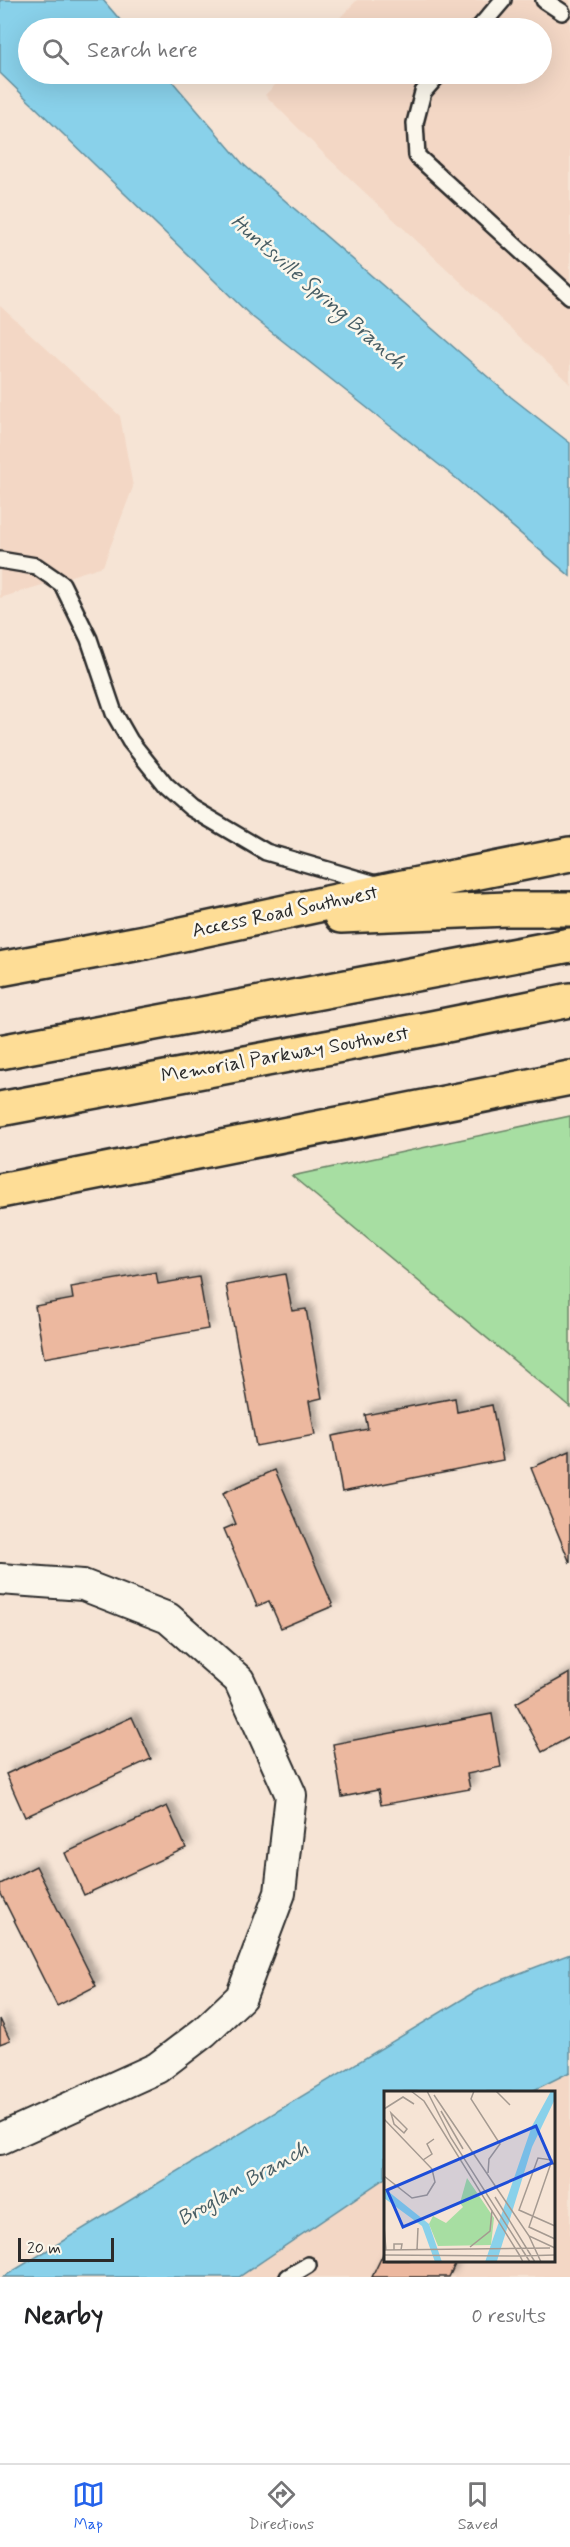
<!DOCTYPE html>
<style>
:root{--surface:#fff;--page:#f6f6f6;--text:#202124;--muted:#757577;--line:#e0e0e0;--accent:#2563eb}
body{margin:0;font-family:Mynerve,sans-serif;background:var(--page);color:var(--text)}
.scale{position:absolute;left:18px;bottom:15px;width:96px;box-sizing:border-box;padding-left:6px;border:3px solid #2b2b2b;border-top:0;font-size:16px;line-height:21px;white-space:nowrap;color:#2b2b2b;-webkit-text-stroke:4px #fbf7ec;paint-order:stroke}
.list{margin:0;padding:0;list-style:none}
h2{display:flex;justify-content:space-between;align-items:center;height:78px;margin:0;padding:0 24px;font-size:26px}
h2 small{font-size:20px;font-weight:400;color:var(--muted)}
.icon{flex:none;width:33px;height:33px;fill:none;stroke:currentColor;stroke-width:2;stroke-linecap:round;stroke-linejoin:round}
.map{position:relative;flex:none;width:570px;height:2277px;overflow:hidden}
.search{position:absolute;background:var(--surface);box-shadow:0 6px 24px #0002;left:18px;right:18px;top:18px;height:66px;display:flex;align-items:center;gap:15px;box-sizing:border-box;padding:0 21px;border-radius:33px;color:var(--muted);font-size:22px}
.sheet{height:186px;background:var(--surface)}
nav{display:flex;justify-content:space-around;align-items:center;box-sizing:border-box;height:84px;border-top:2px solid var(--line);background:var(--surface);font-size:16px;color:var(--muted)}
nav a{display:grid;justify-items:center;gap:3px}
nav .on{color:var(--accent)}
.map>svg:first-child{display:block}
.built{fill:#f3d7c5}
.green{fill:#a7dea2;stroke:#698466;stroke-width:1.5}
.water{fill:#89d1ea;stroke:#638f9e;stroke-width:1.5}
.building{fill:#ecb89f;stroke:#2b2b2b;stroke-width:1.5;filter:url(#shadow)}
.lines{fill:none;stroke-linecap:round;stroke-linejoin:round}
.lane-casing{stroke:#2b2b2b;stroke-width:20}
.street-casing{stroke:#2b2b2b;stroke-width:34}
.highway-casing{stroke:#2b2b2b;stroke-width:38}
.lane{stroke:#fbf7ec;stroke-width:15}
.street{stroke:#fbf7ec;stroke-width:30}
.highway{stroke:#fedd96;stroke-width:33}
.labels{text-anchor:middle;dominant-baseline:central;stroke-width:5;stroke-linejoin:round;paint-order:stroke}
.street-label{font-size:20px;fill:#2b2b2b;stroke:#fbf7ec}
.water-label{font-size:21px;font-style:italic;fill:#475d64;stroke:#fbf7ec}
.inset-road{fill:none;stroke:#a59a91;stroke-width:1.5}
.view{fill:#1d4ed8;fill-opacity:0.15;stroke:#1d4ed8;stroke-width:3}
.inset-edge{fill:none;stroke:#2b2b2b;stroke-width:3}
</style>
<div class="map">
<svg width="570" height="2277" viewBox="0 0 570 2277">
<defs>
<filter id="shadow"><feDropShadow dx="5.5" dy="-5.5" stdDeviation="3" flood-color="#0004"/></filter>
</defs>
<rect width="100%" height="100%" fill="#f6e4d5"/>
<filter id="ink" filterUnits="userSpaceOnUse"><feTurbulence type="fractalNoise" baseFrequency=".0167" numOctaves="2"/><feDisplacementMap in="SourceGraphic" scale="12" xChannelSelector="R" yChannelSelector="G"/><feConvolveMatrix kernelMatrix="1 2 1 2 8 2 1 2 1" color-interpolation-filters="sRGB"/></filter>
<g filter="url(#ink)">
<!-- built -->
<path class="built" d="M 357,0 L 570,0 L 570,384 L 327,157 L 265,95 L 286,74 L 542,74 L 542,28 L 330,28 Z
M 0,306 L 120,416 L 133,487 L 103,566 L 0,598 Z
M 570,2072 L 570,2277 L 239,2277 L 385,2178 L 386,2260 L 554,2260 L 554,2092 L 530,2092 Z"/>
<!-- green -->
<path class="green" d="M 570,1116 L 570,1407 L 292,1176 Z"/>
<!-- water -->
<path class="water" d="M 0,0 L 103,0 L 127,28 L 28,28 L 28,74 L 166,74 L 243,164 L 511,397 L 570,443 L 570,576 L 457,479 L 250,315 L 0,73 Z
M 570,1954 L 570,2072 L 530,2092 L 386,2092 L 385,2178 L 239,2277 L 3,2277 L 481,1988 Z"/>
<!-- building -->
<path class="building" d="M 156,1272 L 158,1284 L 199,1277 L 208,1329 L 44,1358 L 35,1306 L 73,1299 L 71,1287 Z
M 285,1274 L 292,1311 L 306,1309 L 322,1398 L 309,1401 L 315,1435 L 256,1446 L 226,1285 Z
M 455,1398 L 457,1412 L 492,1405 L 503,1460 L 342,1492 L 332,1436 L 368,1429 L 365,1415 Z
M 570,1451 L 570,1563 L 531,1468 Z
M 275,1470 L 333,1606 L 281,1628 L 269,1601 L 257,1606 L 224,1529 L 236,1524 L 223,1493 Z
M 570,1673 L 570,1737 L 542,1752 L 516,1703 Z
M 492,1714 L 501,1767 L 467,1774 L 470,1789 L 381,1805 L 378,1790 L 342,1797 L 333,1744 Z
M 132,1717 L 151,1759 L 25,1817 L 6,1774 Z
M 167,1806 L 186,1848 L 84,1895 L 65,1853 Z
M 36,1866 L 96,1986 L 57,2006 L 0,1892 L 0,1884 Z
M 0,2019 L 10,2040 L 0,2044 Z
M 386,2248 L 386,2260 L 457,2260 L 449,2277 L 372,2277 Z"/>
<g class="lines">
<defs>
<path id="lane" d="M 544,0 L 562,12
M 479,28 L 503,0
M 439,74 L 423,92 L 415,123 L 417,156 L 570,296
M 0,560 L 36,566 L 62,584 L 89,639 L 114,713 L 130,741 L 166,786 L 191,808 L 266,852 L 379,885
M 288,2277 L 308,2265"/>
<path id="street" d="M 0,1579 L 83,1585 L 168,1618 L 239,1680 L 291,1795 L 280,1893 L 241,1997 L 204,2032 L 157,2068 L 0,2139"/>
<path id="highway" d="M 341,916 L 507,909 L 570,909
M 0,969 L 145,942 L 393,889 L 570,854
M 0,1052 L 570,945
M 0,1109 L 432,1028 L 570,1000
M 0,1191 L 570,1078"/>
</defs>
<!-- lane casing -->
<use href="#lane" class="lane-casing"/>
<!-- street casing -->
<use href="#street" class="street-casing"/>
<!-- highway casing -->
<use href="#highway" class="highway-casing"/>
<!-- lane -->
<use href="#lane" class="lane"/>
<!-- street -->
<use href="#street" class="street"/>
<!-- highway -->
<use href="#highway" class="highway"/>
</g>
</g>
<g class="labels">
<!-- street labels -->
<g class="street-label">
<text transform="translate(285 912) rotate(-12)">Access Road Southwest</text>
<text transform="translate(285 1055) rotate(-10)">Memorial Parkway Southwest</text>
</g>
<!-- water labels -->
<g class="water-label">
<text transform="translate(318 292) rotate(41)">Huntsville Spring Branch</text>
<text transform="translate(243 2184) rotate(-30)">Broglan Branch</text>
</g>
</g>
<!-- overview -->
<g transform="translate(384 2091)">
<rect width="171" height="171" fill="#f6e4d5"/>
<path d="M 83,87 L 110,127 L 107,154 L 54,155 L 45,133 L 49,125 L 62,132 L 79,116 L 76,112 Z" fill="#a7dea2"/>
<path d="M 167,0 L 171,0 L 171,8 L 148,56 L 113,170 L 101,171 L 148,35 ZM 0,97 L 45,133 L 58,171 L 51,171 L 38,135 L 0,107 Z" fill="#89d1ea"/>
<path class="inset-road" d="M 27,0 L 40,10 L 136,165 L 171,164M 43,0 L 67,47 L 146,171M 90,0 L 87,8 L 116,53 L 105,68 L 104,82M 112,0 L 126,14M 50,4 L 145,145 L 171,157M 0,18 L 19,6 L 30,13M 57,20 L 79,58M 7,22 L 23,38 L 20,42 L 10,33 ZM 0,28 L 48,78 L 51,91 L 43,104 L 28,107 L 0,85M 39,69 L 48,63 L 43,53 L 50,48M 167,72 L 168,69 L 154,67 L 135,119 L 171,135M 171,74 L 167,72 L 145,136 L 171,148M 111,106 L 151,171M 0,135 L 2,159M 145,145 L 157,171M 86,156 L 106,140 L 108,119M 0,159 L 166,157M 10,159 L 10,153 L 18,153 L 17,159M 33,159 L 34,137M 0,164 L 136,165 L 139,171"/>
<path class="view" d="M 152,35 L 168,72 L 19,136 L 3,99 Z"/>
<rect width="171" height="171" class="inset-edge"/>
</g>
</svg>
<div class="scale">20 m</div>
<div class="search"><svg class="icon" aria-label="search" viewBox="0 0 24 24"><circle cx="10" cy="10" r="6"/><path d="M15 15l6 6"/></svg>Search here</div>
</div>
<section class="sheet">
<h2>Nearby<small>0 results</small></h2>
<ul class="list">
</ul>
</section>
<nav>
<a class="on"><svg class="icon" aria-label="map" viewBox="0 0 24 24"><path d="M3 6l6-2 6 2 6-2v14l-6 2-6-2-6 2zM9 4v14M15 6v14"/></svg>Map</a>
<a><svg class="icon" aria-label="directions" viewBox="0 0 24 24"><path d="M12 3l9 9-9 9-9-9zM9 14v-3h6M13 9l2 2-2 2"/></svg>Directions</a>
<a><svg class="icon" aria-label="saved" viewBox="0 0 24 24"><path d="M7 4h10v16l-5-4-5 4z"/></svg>Saved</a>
</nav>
